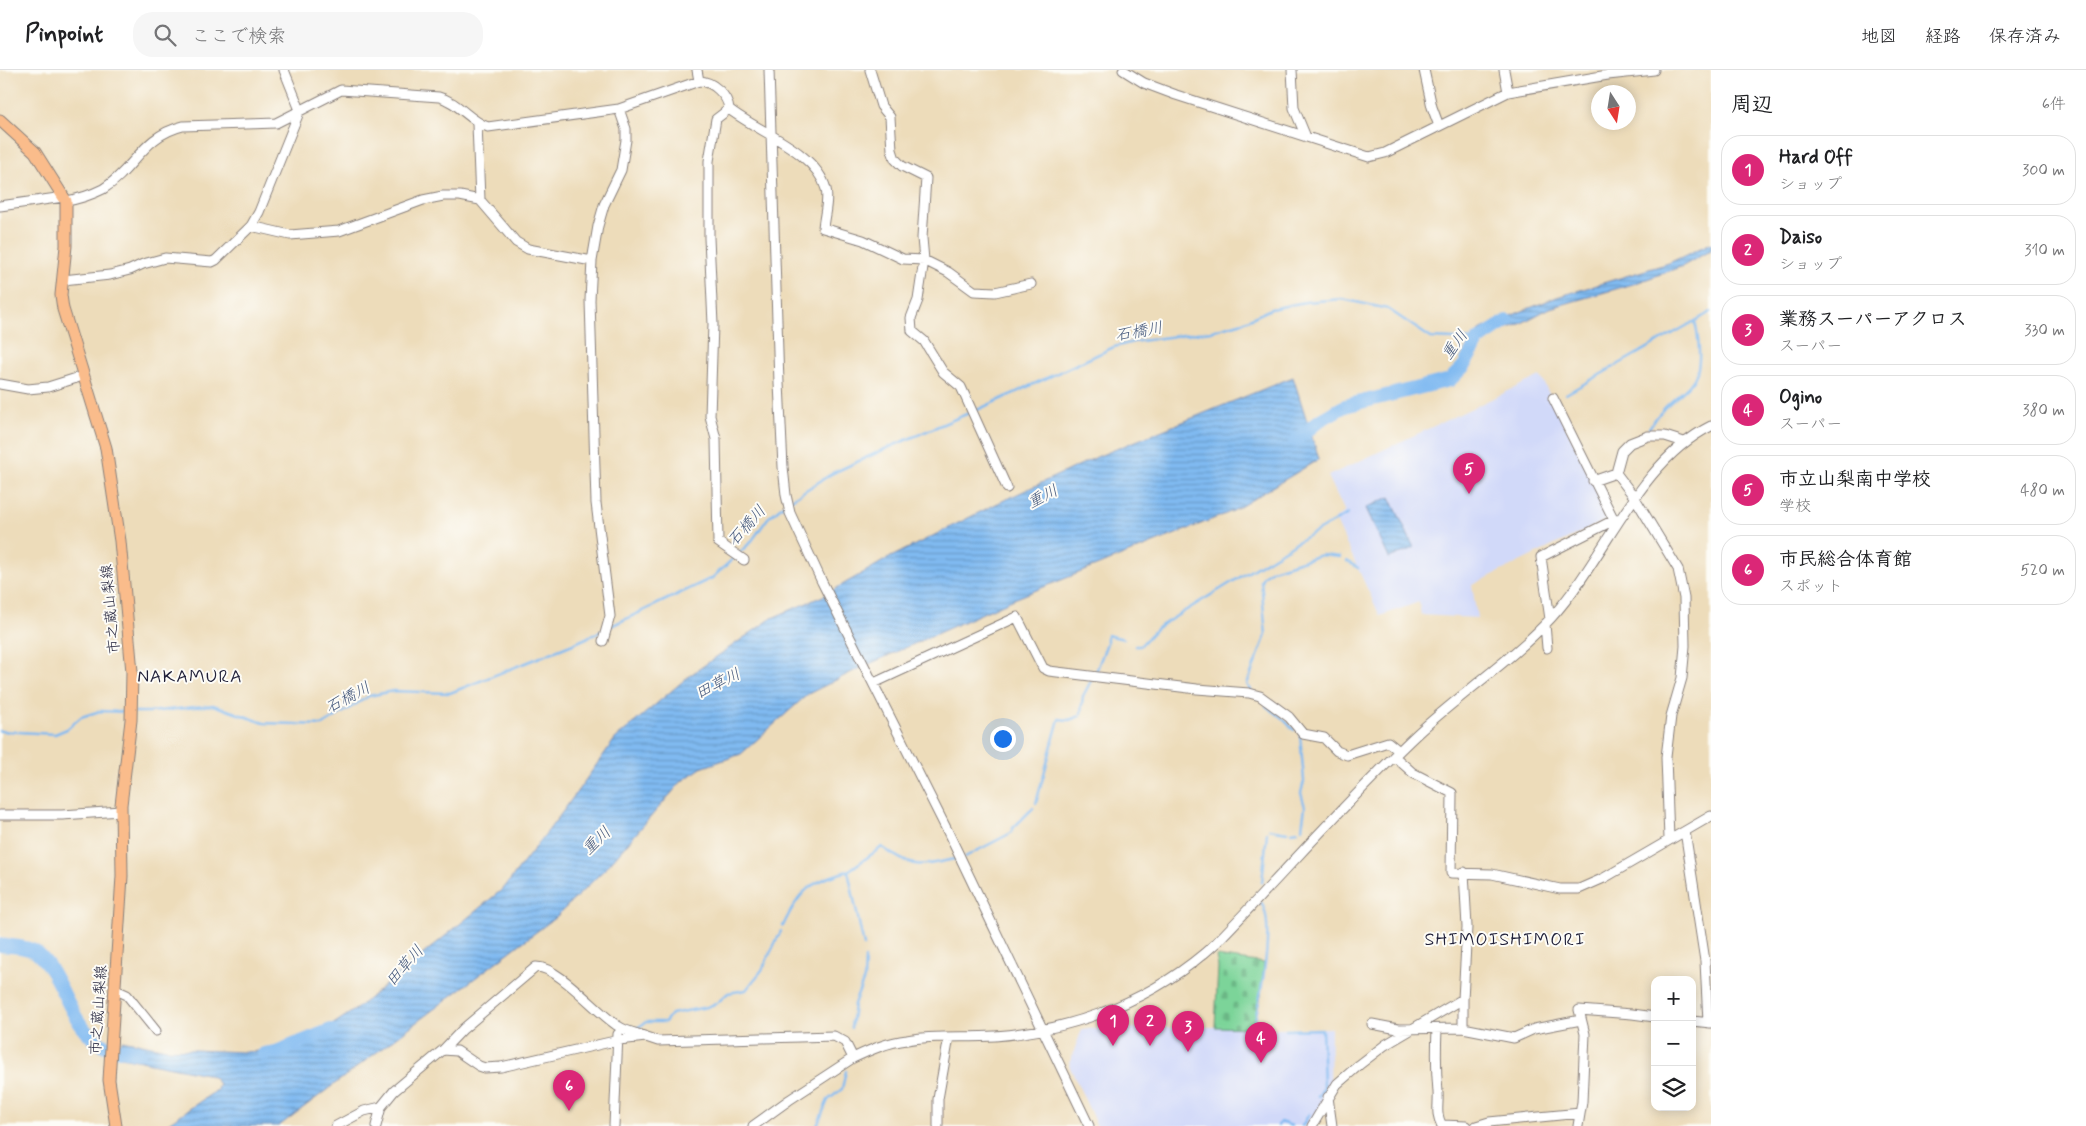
<!DOCTYPE html>
<html lang="ja">
<meta charset="utf-8">
<style>
:root{--surface:#fff;--page:#f6f6f6;--text:#202124;--muted:#757577;--line:#e0e0e0;--accent:#db2777}
body{margin:0;font-family:Mynerve,"Klee One",sans-serif;background:var(--page);color:var(--text)}
.controls{position:absolute;right:15px;bottom:15px;display:grid;overflow:hidden;border-radius:10px;box-shadow:0 2px 12px #0003}
.controls button{width:45px;height:45px;display:grid;place-items:center;padding:0;border:0;border-bottom:1px solid var(--line);background:var(--surface);color:var(--text);font:25px sans-serif}
.compass{position:absolute;left:1591px;top:15px;width:45px;height:45px;border-radius:50%;background:var(--surface);box-shadow:0 2px 12px #0003;rotate:168deg}
.you{position:absolute;left:1002px;top:668px;width:18px;height:18px;margin:-12px;border:4px solid #fff;border-radius:50%;background:#1a73e8;box-shadow:0 0 0 8px #1a73e833}
.badge{display:grid;place-items:center;width:32px;height:32px;border-radius:50%;background:var(--accent);color:#fff;font-size:16px;font-weight:700}
.pin{position:absolute;translate:-50% -41px;filter:drop-shadow(0 1px 2px #0008)}
.pin::after{content:'';position:absolute;top:26px;width:18px;height:15px;background:inherit;clip-path:polygon(0 0,100% 0,50% 100%)}
.list{margin:0;padding:0;list-style:none}
h2{display:flex;justify-content:space-between;align-items:center;height:65px;margin:0;padding:0 20px;font-size:21px}
h2 small{font-size:16px;font-weight:400;color:var(--muted)}
.list li{display:grid;grid-template-columns:32px 1fr auto;gap:15px;align-items:center;box-sizing:border-box;height:70px;margin:0 10px 10px;padding:0 10px;border:1px solid var(--line);border-radius:20px}
.list b{display:block;font-size:19px;white-space:nowrap}
.list p{margin:0;font-size:16px;white-space:nowrap;color:var(--muted)}
.list em{font-size:16px;font-style:normal;color:var(--muted)}
.icon{flex:none;width:28px;height:28px;fill:none;stroke:currentColor;stroke-width:2;stroke-linecap:round;stroke-linejoin:round}
.map{position:relative;flex:none;width:1711px;height:1056px;overflow:hidden}
header{display:flex;align-items:center;gap:30px;box-sizing:border-box;height:70px;padding:0 25px;background:var(--surface);border-bottom:1px solid var(--line)}
header strong{font-size:24px}
nav{display:flex;gap:28px;margin-inline-start:auto;font-size:18px}
.search{width:350px;height:45px;background:var(--page);display:flex;align-items:center;gap:12px;box-sizing:border-box;padding:0 18px;border-radius:20px;color:var(--muted);font-size:19px}
main{display:flex}
aside{flex:1;background:var(--surface)}
.map>svg:first-child{display:block}
.built{fill:#d1d9f9}
.cemetery{fill:url(#cemetery-stones);stroke:#4e7b6a}
.water{fill:url(#water-rules);stroke:#516e96}
.lines{fill:none;stroke-linecap:round;stroke-linejoin:round}
.stream{stroke:#80baf1;stroke-width:2.5}
.river{stroke:#80baf1;stroke-width:14}
.minor-casing{stroke:#887f7a;stroke-width:11}
.major-casing{stroke:#887f7a;stroke-width:13}
.minor{stroke:#fff;stroke-width:9}
.major{stroke:#fabc8b;stroke-width:11}
.labels{text-anchor:middle;dominant-baseline:central;stroke-width:4;stroke-linejoin:round;paint-order:stroke}
.street-label{font-size:15px;fill:#22223b;stroke:#fdfcf7}
.water-label{font-size:16px;font-style:italic;fill:#43577b;stroke:#fdfcf7}
.quarter-label{font-size:18px;letter-spacing:1px;fill:#22223b;stroke:#fdfcf7}
</style>
<header>
<strong>Pinpoint</strong>
<div class="search"><svg class="icon" aria-label="search" viewBox="0 0 24 24"><circle cx="10" cy="10" r="6"/><path d="M15 15l6 6"/></svg>ここで検索</div>
<nav><a>地図</a><a>経路</a><a>保存済み</a></nav>
</header>
<main>
<div class="map">
<svg width="1711" height="1056" viewBox="0 0 1711 1056">
<defs>
<pattern id="cemetery-stones" width="16" height="16" patternUnits="userSpaceOnUse" patternTransform="scale(1.25)"><rect width="16" height="16" fill="#7bd499"/><path d="M2 7V4a2 2 0 0 1 4 0v3zM10 15v-3a2 2 0 0 1 4 0v3z" fill="#6ab685"/></pattern>
<pattern id="water-rules" width="6" height="5" patternUnits="userSpaceOnUse" patternTransform="scale(1.25)"><rect width="6" height="5" fill="#80baf1"/><path d="M0 2.5h6" fill="none" stroke="#6897c4"/></pattern>
</defs>
<rect width="100%" height="100%" fill="#fdfcf7"/>
<filter id="ink" filterUnits="userSpaceOnUse"><feTurbulence type="fractalNoise" baseFrequency=".02" numOctaves="2"/><feDisplacementMap in="SourceGraphic" scale="10" xChannelSelector="R" yChannelSelector="G"/><feConvolveMatrix kernelMatrix="1 2 1 2 8 2 1 2 1" color-interpolation-filters="sRGB"/></filter>
<filter id="wash" filterUnits="userSpaceOnUse"><feTurbulence type="fractalNoise" baseFrequency=".0096" numOctaves="4" result="noise"/><feDisplacementMap in="SourceGraphic" scale="20" xChannelSelector="R" yChannelSelector="G"/><feGaussianBlur stdDeviation="1.12" result="paint"/><feColorMatrix in="noise" values="0 0 0 0 0 0 0 0 0 0 0 0 0 0 0 0 0 1.4 0 .05"/><feComposite in="paint" operator="in"/></filter>
<g filter="url(#wash)">
<rect width="100%" height="100%" fill="#eddcba"/>
<!-- built -->
<path class="built" d="M 1540,306 L 1614,450 L 1606,450 L 1472,515 L 1477,548 L 1421,545 L 1419,532 L 1380,546 L 1335,449 L 1345,442 L 1328,406 Z
M 1215,957 L 1282,959 L 1331,958 L 1330,1023 L 1312,1056 L 1097,1056 L 1069,995 L 1082,959 Z"/>
<!-- cemetery -->
<path class="cemetery" d="M 1216,886 L 1264,893 L 1261,926 L 1253,958 L 1215,957 L 1218,897 Z"/>
<!-- water -->
<path class="water" d="M 1711,173 L 1711,180 L 1683,196 L 1633,214 L 1550,238 L 1518,255 L 1499,261 L 1478,261 L 1493,253 L 1557,227 L 1669,193 Z
M 1293,307 L 1319,389 L 1233,441 L 1014,529 L 856,600 L 808,624 L 741,684 L 701,698 L 682,711 L 605,799 L 556,847 L 279,1056 L 164,1056 L 217,1020 L 219,1014 L 214,1008 L 206,1004 L 121,987 L 122,970 L 166,979 L 194,980 L 243,982 L 296,979 L 356,939 L 504,818 L 561,744 L 615,669 L 689,606 L 772,548 L 823,526 L 887,489 L 996,434 L 1099,386 Z
M 1390,427 L 1414,478 L 1389,488 L 1366,438 Z"/>
<g class="lines">
<!-- stream -->
<path class="stream" d="M 1566,324 L 1711,242
M 975,341 L 1114,277 L 1133,272 L 1211,261 L 1243,252 L 1271,239 L 1305,232 L 1342,229 L 1388,239 L 1431,268 L 1478,270
M 1649,358 C 1679,309 1711,329 1695,251
M 790,430 L 833,403 L 885,379 L 969,343
M 739,483 L 751,472 L 768,448 L 786,433
M 1347,491 L 1358,498
M 609,557 L 712,508 L 735,487
M 1135,576 L 1140,576 L 1157,558 L 1299,471 L 1348,444
M 1096,602 L 1107,573 L 1107,565 L 1124,569
M 1250,620 L 1247,614 L 1266,565 L 1261,511 L 1263,506 L 1272,500 L 1321,485 L 1340,487
M 1266,636 L 1282,648 L 1294,660
M 135,642 L 150,642 L 213,635 L 264,653 L 323,655 L 369,626 L 393,621 L 450,623 L 573,574 L 602,561
M 1081,643 L 1083,626 L 1091,611
M 0,661 L 55,664 L 67,659 L 81,647 L 100,641 L 127,642
M 1300,665 L 1304,711 L 1301,723 L 1305,737 L 1302,758
M 1036,733 L 1059,649 L 1069,650 L 1080,646
M 1269,759 L 1287,762
M 1292,762 L 1298,761
M 965,787 L 1011,763 L 1013,758 L 1033,738
M 1262,813 L 1267,763
M 1261,832 C 1276,853 1260,929 1254,954 L 1268,956
M 783,856 C 800,820 809,812 848,801
M 864,876 L 848,801 L 882,777 C 914,800 918,796 955,789
M 637,958 L 646,952 L 665,952 L 671,944 L 707,937 L 717,933 L 728,923 L 746,920 L 762,900 L 781,861
M 851,958 L 854,934 L 864,909 L 865,888
M 1286,960 L 1322,959 L 1324,1017 L 1318,1027
M 817,1056 L 828,1030 L 842,1019 L 846,1001
M 1278,1056 L 1280,1052 L 1292,1056
M 1302,1056 L 1309,1044"/>
<!-- river -->
<path class="river" d="M 1295,371 L 1320,350 L 1345,336 L 1450,310 L 1464,296 L 1478,270 L 1507,251
M 0,875 C 11,876 28,876 37,883 C 63,906 69,955 101,974 C 112,980 127,981 139,983
M 264,984 L 276,982 L 331,960"/>
</g>
</g>
<g filter="url(#ink)">
<g class="lines">
<defs>
<path id="minor" d="M 697,0 L 699,11
M 769,0 L 779,313 L 783,397 L 786,425 L 790,443 L 822,512 L 948,762 L 1089,1056
M 870,0 L 881,36 L 890,47 L 892,80 L 895,89 L 902,96 L 926,108 L 922,168 L 924,190 L 918,230 L 911,248 L 912,261 L 924,271 L 943,302 L 961,317 L 1007,418
M 1123,0 L 1144,13 L 1176,25 L 1369,87 L 1385,83 L 1508,22 L 1608,5 L 1654,0
M 1292,0 L 1294,38 L 1306,67
M 1424,0 L 1432,37 L 1439,56
M 1504,0 L 1508,22
M 729,39 L 716,49 L 709,91 L 709,168 L 713,254 L 710,346 L 716,369 L 718,472 L 744,490
M 477,54 L 480,130
M 66,131 C 79,129 91,125 103,119 C 135,99 142,66 183,56 L 276,53 L 341,20 L 439,27 C 459,32 469,51 488,57 L 619,39 L 699,11 C 713,11 728,26 729,39 C 758,62 816,81 826,119 C 829,130 824,146 823,158 L 863,170 L 903,189 L 924,190 L 948,202 L 974,221 L 995,222 L 1031,214
M 0,136 L 64,127
M 251,156 L 290,165 L 339,161 L 423,130 L 443,126 L 460,126 L 480,130 L 516,172 L 528,179 L 592,191
M 63,210 L 110,205 L 130,200 L 143,194 L 165,188 L 212,192 L 216,190 L 251,156 L 259,142 L 300,40 L 284,0
M 0,314 L 28,319 L 48,317 L 83,306
M 1616,403 L 1622,381 L 1630,373 L 1648,366 L 1665,366 L 1684,372
M 1593,411 L 1616,403 L 1635,428 L 1678,499 L 1684,528 L 1685,576 L 1682,608 L 1671,646 L 1666,687 L 1669,769
M 1550,549 L 1541,487 L 1614,450 L 1553,328
M 1545,554 L 1547,578
M 603,571 L 610,546 L 596,433 L 590,230 L 592,191 L 598,156 L 604,135 L 621,100 L 626,70 L 626,59 L 619,39
M 874,613 L 1017,547 L 1043,598 L 1049,601 L 1197,619 L 1249,623 L 1260,626 L 1289,647 L 1303,664 L 1324,668 L 1337,681 L 1347,685 L 1388,672 L 1399,681
M 1394,686 L 1413,703 L 1452,723 L 1451,803 L 1492,804 L 1560,819 L 1579,819 L 1604,808 L 1711,746
M 0,745 L 62,745 L 121,741
M 1685,761 L 1705,891 L 1708,953
M 116,920 L 127,925 L 156,961
M 1463,929 L 1463,958
M 1692,951 L 1711,953
M 1372,954 L 1398,959 L 1463,958 L 1514,968 L 1534,959 L 1581,950
M 1437,959 C 1436,980 1436,1001 1438,1022 C 1439,1037 1435,1042 1442,1056
M 443,980 L 463,959 L 536,897 C 558,896 598,944 618,956 C 625,961 635,963 644,966
M 1328,1027 L 1332,1056
M 1442,1055 L 1466,1056
M 336,1056 L 364,1041 L 381,1037
M 376,1056 L 381,1037 L 394,1021 L 443,980 L 457,981 L 479,996 L 485,998 L 501,997 L 619,970 L 646,967 L 658,971 L 834,966 L 845,972 L 853,988 C 870,980 888,972 907,970 C 935,965 966,968 995,966 C 1077,960 1155,929 1216,873 C 1283,804 1347,730 1417,664 C 1460,624 1511,591 1551,548 C 1606,488 1637,393 1711,356
M 614,1056 L 618,964
M 753,1056 L 789,1030 L 853,988
M 938,1056 L 938,1029 L 949,967
M 1312,1056 L 1337,1014 L 1359,995 L 1385,975 L 1463,929 L 1467,857 L 1464,802
M 1476,1056 L 1489,1052 L 1580,1043
M 1578,1056 L 1582,1032 L 1585,964 L 1579,940 L 1632,944 L 1655,947"/>
<path id="major" d="M 0,50 L 35,82 L 66,131 L 66,176 L 61,225 L 63,239 L 106,378 L 120,471 L 132,602 L 131,650 L 121,735 L 122,806 L 109,1010 L 116,1056"/>
</defs>
<!-- minor casing -->
<use href="#minor" class="minor-casing"/>
<!-- major casing -->
<use href="#major" class="major-casing"/>
<!-- minor -->
<use href="#minor" class="minor"/>
<!-- major -->
<use href="#major" class="major"/>
</g>
</g>
<g class="labels">
<!-- street labels -->
<g class="street-label">
<text transform="translate(111 539) rotate(-95)">市之蔵山梨線</text>
<text transform="translate(99 940) rotate(-86)">市之蔵山梨線</text>
</g>
<!-- water labels -->
<g class="water-label">
<text transform="translate(1139 262) rotate(-10)">石橋川</text>
<text transform="translate(1455 275) rotate(-54)">重川</text>
<text transform="translate(1043 427) rotate(-27)">重川</text>
<text transform="translate(747 456) rotate(-48)">石橋川</text>
<text transform="translate(718 614) rotate(-27)">田草川</text>
<text transform="translate(348 628) rotate(-28)">石橋川</text>
<text transform="translate(597 771) rotate(-44)">重川</text>
<text transform="translate(405 896) rotate(-49)">田草川</text>
</g>
<!-- quarter labels -->
<g class="quarter-label">
<text x="190" y="607">NAKAMURA</text>
<text x="1505" y="870">SHIMOISHIMORI</text>
</g>
</g>
</svg>
<div class="controls">
<button>+</button>
<button>−</button>
<button><svg class="icon" aria-label="layers" viewBox="0 0 24 24"><path d="M12 4l9 5-9 5-9-5zM3 14l9 5 9-5"/></svg></button>
</div>
<svg class="compass" viewBox="-18 -18 36 36"><path d="M0-13l5 13h-10z" fill="#e53935"/><path d="M0 13l5-13h-10z" fill="#757577"/></svg>
<div class="you"></div>
<div class="pin badge" style="left:1113px;top:976px">1</div>
<div class="pin badge" style="left:1150px;top:976px">2</div>
<div class="pin badge" style="left:1188px;top:982px">3</div>
<div class="pin badge" style="left:1261px;top:993px">4</div>
<div class="pin badge" style="left:1469px;top:424px">5</div>
<div class="pin badge" style="left:569px;top:1041px">6</div>
</div>
<aside>
<h2>周辺<small>6件</small></h2>
<ul class="list">
<li><span class="badge">1</span><div><b>Hard Off</b><p>ショップ</p></div><em>300 m</em></li>
<li><span class="badge">2</span><div><b>Daiso</b><p>ショップ</p></div><em>310 m</em></li>
<li><span class="badge">3</span><div><b>業務スーパーアクロス</b><p>スーパー</p></div><em>330 m</em></li>
<li><span class="badge">4</span><div><b>Ogino</b><p>スーパー</p></div><em>380 m</em></li>
<li><span class="badge">5</span><div><b>市立山梨南中学校</b><p>学校</p></div><em>480 m</em></li>
<li><span class="badge">6</span><div><b>市民総合体育館</b><p>スポット</p></div><em>520 m</em></li>
</ul>
</aside>
</main>
